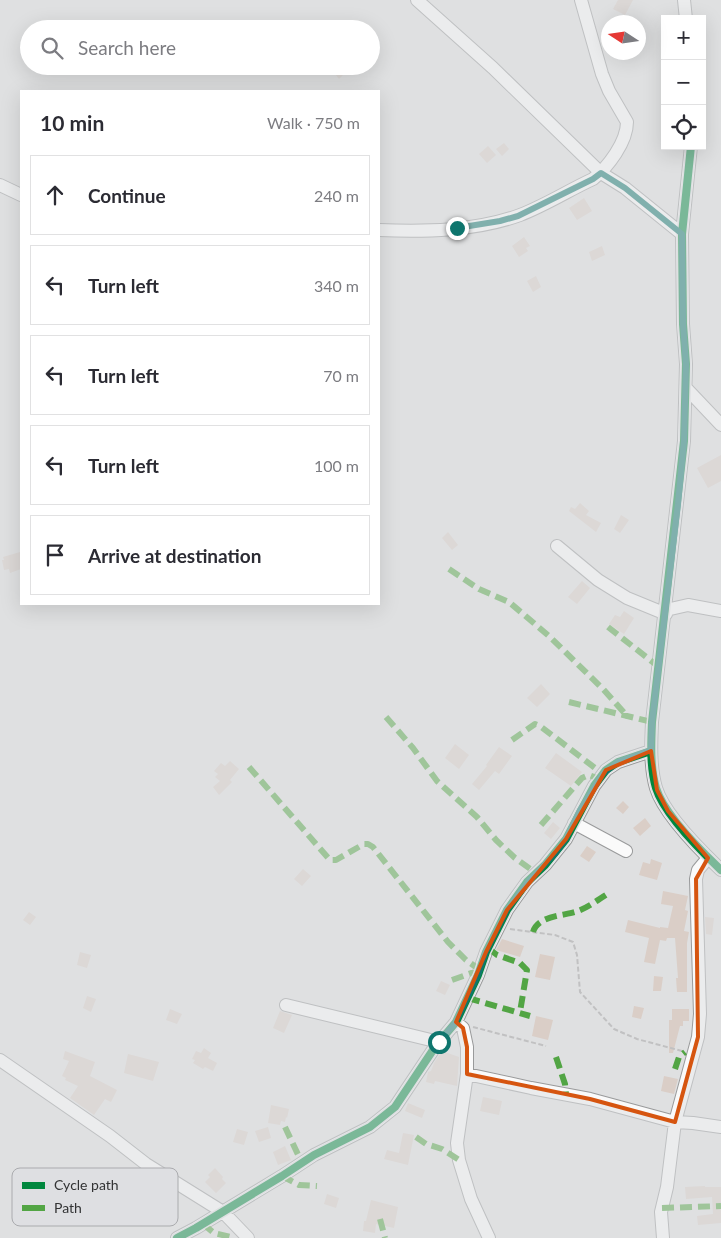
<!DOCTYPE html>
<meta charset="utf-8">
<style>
:root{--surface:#fff;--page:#f2f2f3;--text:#2b2b33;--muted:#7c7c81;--line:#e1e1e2}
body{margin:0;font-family:Lato,sans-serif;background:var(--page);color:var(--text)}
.controls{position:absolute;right:15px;top:15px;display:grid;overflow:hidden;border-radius:0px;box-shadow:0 5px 20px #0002}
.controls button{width:45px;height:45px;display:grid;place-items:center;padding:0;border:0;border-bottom:1px solid var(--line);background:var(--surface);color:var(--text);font:25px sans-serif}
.compass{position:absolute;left:601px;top:15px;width:45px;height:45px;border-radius:50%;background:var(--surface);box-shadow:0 5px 20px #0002;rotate:282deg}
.stop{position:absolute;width:15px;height:15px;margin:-11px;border:4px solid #0f766e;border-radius:50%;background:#fff}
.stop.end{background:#0f766e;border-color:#fff;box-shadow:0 1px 5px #0008}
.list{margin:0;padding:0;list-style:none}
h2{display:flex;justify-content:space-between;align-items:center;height:65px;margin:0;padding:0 20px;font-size:21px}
h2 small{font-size:16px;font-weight:400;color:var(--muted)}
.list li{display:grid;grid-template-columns:32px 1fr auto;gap:15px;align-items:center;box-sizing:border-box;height:80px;margin:0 10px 10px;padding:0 10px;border:1px solid var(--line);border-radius:0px}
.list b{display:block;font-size:19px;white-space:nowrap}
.list em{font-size:16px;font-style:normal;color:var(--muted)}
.icon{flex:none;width:28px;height:28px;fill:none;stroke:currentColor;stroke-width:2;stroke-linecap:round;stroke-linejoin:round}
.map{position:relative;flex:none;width:721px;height:1238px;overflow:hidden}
.search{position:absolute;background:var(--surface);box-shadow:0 5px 20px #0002;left:20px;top:20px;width:360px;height:55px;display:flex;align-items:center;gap:12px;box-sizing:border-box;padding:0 18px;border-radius:28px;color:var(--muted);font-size:19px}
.panel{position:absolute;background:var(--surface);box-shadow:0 5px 20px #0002;left:20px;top:90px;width:360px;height:515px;border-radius:0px}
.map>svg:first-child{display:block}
.building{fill:#dacec7}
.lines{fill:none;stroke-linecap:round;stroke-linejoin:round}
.street-casing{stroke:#999a9b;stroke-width:14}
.path{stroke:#c1c1c2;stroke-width:2;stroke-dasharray:5 2.5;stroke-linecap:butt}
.street{stroke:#fafafa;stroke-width:12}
.quiet{stroke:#52a544;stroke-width:6;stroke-dasharray:12 6;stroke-linecap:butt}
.cycleway-casing{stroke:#dedfe2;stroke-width:11}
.cycleway{stroke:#00873e;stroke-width:8}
.route{stroke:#0f766e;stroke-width:6}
.marked{fill:none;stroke:#d65510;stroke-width:4;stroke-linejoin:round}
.key{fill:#dedfe2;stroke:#aaabae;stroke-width:1}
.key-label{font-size:14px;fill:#323334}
</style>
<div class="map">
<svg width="721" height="1238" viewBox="0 0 721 1238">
<rect width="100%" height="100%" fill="#dfe0e1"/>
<!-- building -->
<path class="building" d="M 618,0 L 633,0 L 625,15 L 613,9 Z
M 337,66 L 343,66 L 347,71 L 339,79 L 332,70 Z
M 504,143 L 509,149 L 502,156 L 496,149 Z
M 488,146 L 496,155 L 487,163 L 479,154 Z
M 584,198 L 592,211 L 577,220 L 569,208 Z
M 524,237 L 530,246 L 526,248 L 528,251 L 519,257 L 512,246 Z
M 602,246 L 605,255 L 592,261 L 589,252 Z
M 536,276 L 541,287 L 533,292 L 527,281 Z
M 721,455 L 721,481 L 708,488 L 697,468 Z
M 580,503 L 589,511 L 586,515 L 601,523 L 596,532 L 569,511 L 571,507 L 575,509 Z
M 621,515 L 629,520 L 620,533 L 614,529 Z
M 448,532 L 458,545 L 452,550 L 442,538 Z
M 20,552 L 21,569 L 10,573 L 9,569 L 4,570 L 2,560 L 4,560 L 3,557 Z
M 582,581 L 590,588 L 577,604 L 568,597 Z
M 624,611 L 634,618 L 624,634 L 609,624 L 615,615 L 620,617 Z
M 541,684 L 550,694 L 537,707 L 527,698 Z
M 455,744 L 469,755 L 459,769 L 445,758 Z
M 499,747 L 512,756 L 499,774 L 495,771 L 479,790 L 472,784 L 487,766 L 486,765 Z
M 556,753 L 582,772 L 571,786 L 545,768 Z
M 230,761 L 239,769 L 230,780 L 232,782 L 219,795 L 213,787 L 220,781 L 215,777 L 218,774 L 214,771 L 221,763 L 225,766 Z
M 623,801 L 629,807 L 623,814 L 616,808 Z
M 645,818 L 651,826 L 640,836 L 633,828 Z
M 553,822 L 560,828 L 551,839 L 544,833 Z
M 587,846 L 596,852 L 589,862 L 580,856 Z
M 651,859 L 662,863 L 657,880 L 639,875 L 643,862 L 650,864 Z
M 303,869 L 311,876 L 302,886 L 294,879 Z
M 663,891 L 688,896 L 685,910 L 688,911 L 684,931 L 689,932 L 687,943 L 687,992 L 677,992 L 676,978 L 678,978 L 675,938 L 667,938 L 666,941 L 660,940 L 655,964 L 644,962 L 649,938 L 625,932 L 628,920 L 660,928 L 660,927 L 668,928 L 673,906 L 661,904 Z
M 29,912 L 36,917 L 30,925 L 23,920 Z
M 705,917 L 714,918 L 712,935 L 706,934 Z
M 502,939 L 524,946 L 520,957 L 496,950 Z
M 80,952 L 91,955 L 87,968 L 77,965 Z
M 540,954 L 555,957 L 550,980 L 535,977 Z
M 654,976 L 663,977 L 661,991 L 653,991 Z
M 441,981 L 450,985 L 445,995 L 436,991 Z
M 87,996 L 96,999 L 91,1012 L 83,1008 Z
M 634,1006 L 644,1008 L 641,1019 L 632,1017 Z
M 170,1009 L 182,1014 L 177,1024 L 166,1020 Z
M 672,1009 L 689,1009 L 689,1021 L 683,1021 L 683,1026 L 680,1026 L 673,1053 L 669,1053 L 669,1020 L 672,1020 Z
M 280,1011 L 292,1015 L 284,1033 L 273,1028 Z
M 536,1016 L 553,1020 L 548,1040 L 532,1036 Z
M 204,1048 L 211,1053 L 208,1058 L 217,1063 L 213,1071 L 205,1067 L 203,1069 L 193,1063 L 195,1060 L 192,1059 L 196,1051 L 201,1053 Z
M 65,1051 L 95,1062 L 90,1076 L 117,1090 L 111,1102 L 105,1099 L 94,1115 L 70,1098 L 78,1086 L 65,1080 L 66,1078 L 62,1076 L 69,1061 L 63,1059 Z
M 442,1051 L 459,1057 L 457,1086 L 435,1081 L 434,1084 L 426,1082 L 428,1072 L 431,1071 L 434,1063 Z
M 128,1054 L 159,1062 L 153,1081 L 124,1073 Z
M 664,1076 L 678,1079 L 674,1094 L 661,1091 Z
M 483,1097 L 502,1101 L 499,1115 L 480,1111 Z
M 408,1103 L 425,1110 L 422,1118 L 405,1111 Z
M 271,1105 L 289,1109 L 287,1118 L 286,1117 L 285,1122 L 281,1121 L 280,1125 L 268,1123 Z
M 268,1127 L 271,1138 L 259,1142 L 255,1131 Z
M 237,1129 L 248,1132 L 244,1145 L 233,1142 Z
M 403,1133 L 414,1135 L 408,1165 L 384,1159 L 387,1150 L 399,1153 Z
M 285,1146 L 291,1160 L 278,1165 L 273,1152 Z
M 215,1168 L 223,1177 L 222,1179 L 226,1183 L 216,1193 L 205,1182 L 210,1177 L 208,1175 Z
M 705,1186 L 705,1187 L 721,1187 L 721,1223 L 698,1225 L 697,1216 L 713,1214 L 712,1197 L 686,1199 L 685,1187 Z
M 327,1194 L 339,1198 L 336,1208 L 324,1204 Z
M 371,1200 L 398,1207 L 394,1228 L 376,1224 L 375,1233 L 363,1231 L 364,1221 L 366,1221 Z"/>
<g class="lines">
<defs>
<path id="street" d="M 417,0 L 493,68 L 601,173 L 625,188 L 682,234
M 684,0 L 686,19
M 691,146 L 682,234 L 683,324 L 686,364 L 684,441 L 652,722 C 651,744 650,767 656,788 C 664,814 701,851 721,870
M 0,185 L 21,195
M 379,230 C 425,232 476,231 520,215 C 546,205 569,190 593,179 C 608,167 627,142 627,122 L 609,91 L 602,74 L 581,0
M 686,388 L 721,425
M 557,546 L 598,580 L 627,598 L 666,614
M 666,610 L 688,605 L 721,611
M 574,823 L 626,851
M 286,1005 L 439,1042
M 456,1022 L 463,1028 L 467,1047 L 467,1074 L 457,1143 L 459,1160 L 471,1199 L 489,1238
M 0,1060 L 110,1136 L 146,1164 L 223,1212 L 248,1238
M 467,1074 L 531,1088 L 590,1099 L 675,1122 L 693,1123 L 721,1127
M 177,1238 L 196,1228 L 282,1176 L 314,1155 L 370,1127 L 395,1107 L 435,1047 L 456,1022 L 478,975 L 486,952 L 507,910 L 527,882 L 545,865 L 566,839 L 594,786 L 606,770 L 618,762 L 651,751
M 663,1238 L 661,1212 L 667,1187 L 675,1122 L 698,1037 L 700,1014 L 696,879 L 698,870 L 708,858"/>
</defs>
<!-- street casing -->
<use href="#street" class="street-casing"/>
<!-- path -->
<path class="path" d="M 510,929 L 555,935 L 573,942 L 577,955 L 580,992 L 614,1029 L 637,1039 L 682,1051
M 473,1027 L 546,1046"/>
<!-- street -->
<use href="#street" class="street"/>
<!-- quiet -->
<path class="quiet" d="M 449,569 L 479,589 L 509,602 L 549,636 L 603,689 L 628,717
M 608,627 L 659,667
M 569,702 L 652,722
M 386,717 L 413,748 L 437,781 L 477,817 L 496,840 L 515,858 L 536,873
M 512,740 L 535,724 L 540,726 L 603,774
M 249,767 L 330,860 L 336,860 L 364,844 L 368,844 L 373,847 L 448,942 L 466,960 L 480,970
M 541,825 L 582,778 L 589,775 L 599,779
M 533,932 C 538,915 565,916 578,911 C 589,907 599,899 609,893
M 488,948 L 497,955 L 520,963 L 527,970 L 520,1012
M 452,980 L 480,970
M 468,998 L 530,1016
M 556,1057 L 565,1084 L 566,1094
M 675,1069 L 679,1057 L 685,1052
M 285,1127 L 302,1163
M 416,1137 L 426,1144 L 442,1149 L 459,1160
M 282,1176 L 299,1185 L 317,1186
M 662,1208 L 721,1206
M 380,1219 L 385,1238
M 203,1224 L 214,1233 L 235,1238"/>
<defs>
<path id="cycleway" d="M 691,146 L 682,234 L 683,324 L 686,364 L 684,441 L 652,722 C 651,744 650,767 656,788 C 664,814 701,851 721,870
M 177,1238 L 196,1228 L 282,1176 L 314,1155 L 370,1127 L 395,1107 L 435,1047 L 456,1022 L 478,975 L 486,952 L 507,910 L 527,882 L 545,865 L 566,839 L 594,786 L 606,770 L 618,762 L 651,751"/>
</defs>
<!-- cycleway casing -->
<use href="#cycleway" class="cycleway-casing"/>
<!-- cycleway -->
<use href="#cycleway" class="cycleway"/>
</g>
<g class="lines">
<!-- route -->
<path class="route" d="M 439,1042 L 456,1022 L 478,975 L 486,952 L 507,910 L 528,882 L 555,854 L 566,839 L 580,810 L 603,774 L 618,762 L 651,750 L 652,722 L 678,504 L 684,441 L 686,364 L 683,324 L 682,234 L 625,188 L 601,173 L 593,179 L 518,216 L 500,221 L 457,228"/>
</g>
<!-- marked area -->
<path d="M0 0H721V1238H0ZM 651,751 L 657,790 L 668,811 L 708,858 L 696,879 L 698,1037 L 675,1122 L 590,1099 L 467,1074 L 467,1047 L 463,1028 L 456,1022 L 486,952 L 507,910 L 566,839 L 606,770 Z" fill="#dfe0e1" fill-opacity=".55" fill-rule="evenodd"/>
<path class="marked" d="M 651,751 L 657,790 L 668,811 L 708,858 L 696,879 L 698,1037 L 675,1122 L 590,1099 L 467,1074 L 467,1047 L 463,1028 L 456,1022 L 486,952 L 507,910 L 566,839 L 606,770 Z"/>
<!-- legend -->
<rect x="12" y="1168" width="166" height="58" rx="8" class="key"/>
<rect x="22" y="1182" width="23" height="7" fill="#00873e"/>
<rect x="22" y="1205" width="23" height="6" fill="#52a544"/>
<g class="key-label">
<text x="54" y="1190">Cycle path</text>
<text x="54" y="1213">Path</text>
</g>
</svg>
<div class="controls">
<button>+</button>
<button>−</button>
<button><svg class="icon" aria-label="locate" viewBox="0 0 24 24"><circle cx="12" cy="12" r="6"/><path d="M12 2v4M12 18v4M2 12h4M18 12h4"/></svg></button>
</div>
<svg class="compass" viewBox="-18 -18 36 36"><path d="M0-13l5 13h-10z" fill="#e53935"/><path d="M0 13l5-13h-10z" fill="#7c7c81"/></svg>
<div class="stop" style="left:439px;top:1042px"></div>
<div class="stop end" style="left:457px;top:228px"></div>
<div class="search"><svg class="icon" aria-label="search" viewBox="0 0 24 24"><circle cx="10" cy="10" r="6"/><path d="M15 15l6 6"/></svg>Search here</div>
<section class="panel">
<h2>10 min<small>Walk · 750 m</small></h2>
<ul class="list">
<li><svg class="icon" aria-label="ahead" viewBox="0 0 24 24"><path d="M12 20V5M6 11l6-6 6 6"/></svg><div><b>Continue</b></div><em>240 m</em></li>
<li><svg class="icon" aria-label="left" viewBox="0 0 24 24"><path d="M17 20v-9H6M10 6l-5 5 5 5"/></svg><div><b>Turn left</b></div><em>340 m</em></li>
<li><svg class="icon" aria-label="left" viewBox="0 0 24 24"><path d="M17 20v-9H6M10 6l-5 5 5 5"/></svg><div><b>Turn left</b></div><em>70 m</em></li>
<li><svg class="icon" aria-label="left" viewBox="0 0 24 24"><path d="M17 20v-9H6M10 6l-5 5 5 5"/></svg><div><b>Turn left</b></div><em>100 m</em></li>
<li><svg class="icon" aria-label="arrive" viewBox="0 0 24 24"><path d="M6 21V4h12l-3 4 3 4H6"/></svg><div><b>Arrive at destination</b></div></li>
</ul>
</section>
</div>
